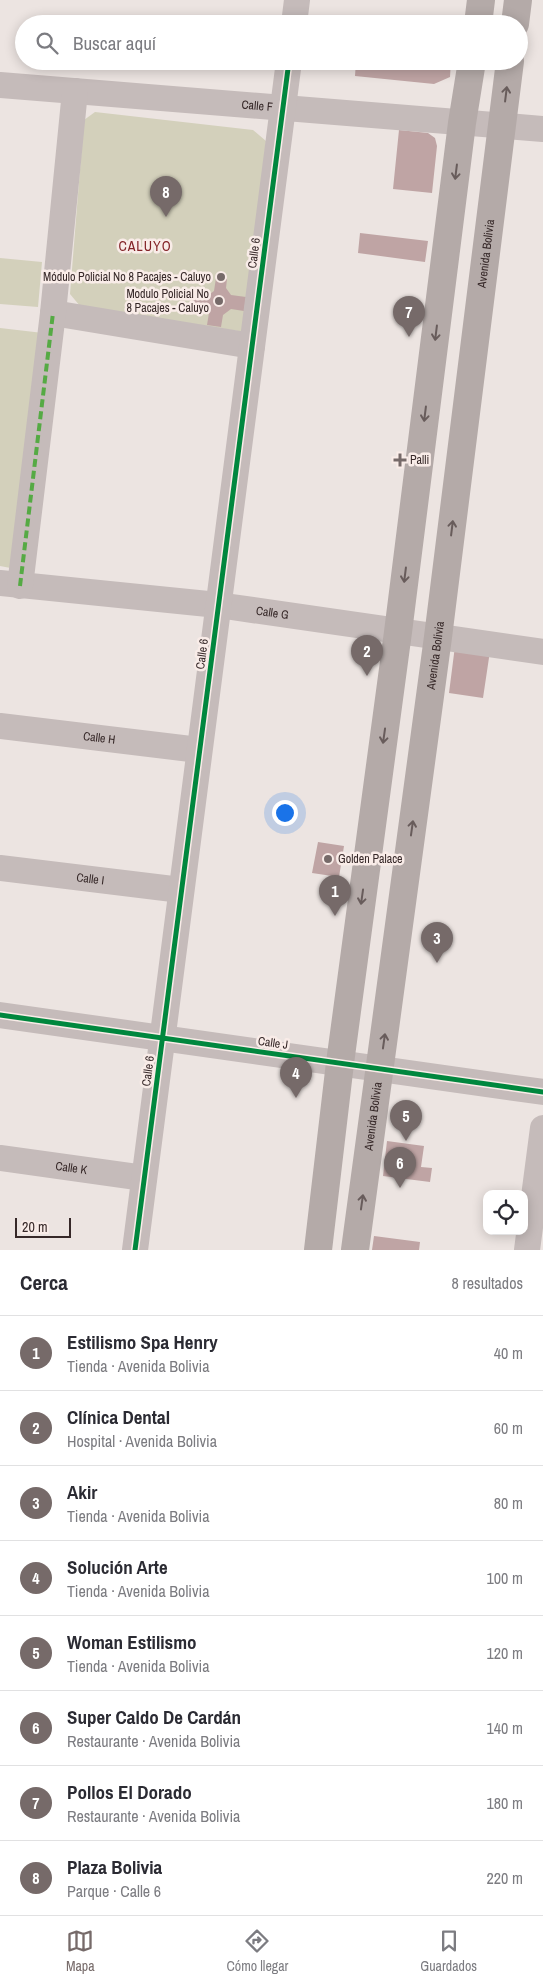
<!DOCTYPE html>
<html lang="es">
<meta charset="utf-8">
<style>
:root{--surface:#fff;--page:#f2f2f3;--text:#2b2b33;--muted:#7c7c81;--line:#e1e1e2;--accent:#766a69}
body{margin:0;font-family:"Archivo Narrow",sans-serif;background:var(--page);color:var(--text)}
.controls{position:absolute;right:15px;bottom:15px;display:grid;overflow:hidden;border-radius:10px;box-shadow:0 2px 12px #0003}
.controls button{width:45px;height:45px;display:grid;place-items:center;padding:0;border:0;border-bottom:1px solid var(--line);background:var(--surface);color:var(--text);font:25px sans-serif}
.scale{position:absolute;left:15px;bottom:12px;width:56px;box-sizing:border-box;padding-left:5px;border:2px solid #362828;border-top:0;font-size:14px;line-height:18px;white-space:nowrap;color:#362828;-webkit-text-stroke:4px #f9ece8;paint-order:stroke}
.you{position:absolute;left:284px;top:812px;width:18px;height:18px;margin:-12px;border:4px solid #fff;border-radius:50%;background:#1a73e8;box-shadow:0 0 0 8px #1a73e833}
.badge{display:grid;place-items:center;width:32px;height:32px;border-radius:50%;background:var(--accent);color:#fff;font-size:16px;font-weight:700}
.pin{position:absolute;translate:-50% -41px;filter:drop-shadow(0 1px 2px #0008)}
.pin::after{content:'';position:absolute;top:26px;width:18px;height:15px;background:inherit;clip-path:polygon(0 0,100% 0,50% 100%)}
.list{margin:0;padding:0;list-style:none}
h2{display:flex;justify-content:space-between;align-items:center;height:65px;margin:0;padding:0 20px;font-size:21px}
h2 small{font-size:16px;font-weight:400;color:var(--muted)}
.list li{display:grid;grid-template-columns:32px 1fr auto;gap:15px;align-items:center;box-sizing:border-box;height:75px;padding:0 20px;border-top:1px solid var(--line)}
.list b{display:block;font-size:19px;white-space:nowrap}
.list p{margin:0;font-size:16px;white-space:nowrap;color:var(--muted)}
.list em{font-size:16px;font-style:normal;color:var(--muted)}
.icon{flex:none;width:28px;height:28px;fill:none;stroke:currentColor;stroke-width:2;stroke-linecap:round;stroke-linejoin:round}
.map{position:relative;flex:none;width:543px;height:1250px;overflow:hidden}
.search{position:absolute;background:var(--surface);box-shadow:0 2px 12px #0003;left:15px;right:15px;top:15px;height:55px;display:flex;align-items:center;gap:12px;box-sizing:border-box;padding:0 18px;border-radius:28px;color:var(--muted);font-size:19px}
.sheet{height:665px;background:var(--surface)}
nav{display:flex;justify-content:space-around;align-items:center;box-sizing:border-box;height:70px;border-top:1px solid var(--line);background:var(--surface);font-size:14px;color:var(--muted)}
nav a{display:grid;justify-items:center;gap:2px}
nav .on{color:var(--accent)}
.map>svg:first-child{display:block}
.green{fill:#d3d0bb}
.building{fill:#bfa4a4}
.lines{fill:none;stroke-linecap:round;stroke-linejoin:round}
.minor{stroke:#c5bbba;stroke-width:26}
.major{stroke:#b4aaa8;stroke-width:28}
.quiet{stroke:#5a4;stroke-width:4;stroke-dasharray:8 4;stroke-linecap:butt}
.cycleway-casing{stroke:#f9ece8;stroke-width:8}
.cycleway{stroke:#00873e;stroke-width:5}
.oneway{stroke:#685c5b}
.poi-dot{fill:#766a69;stroke:#f9ece8;stroke-width:2}
.labels{text-anchor:middle;dominant-baseline:central;stroke-width:5;stroke-linejoin:round;paint-order:stroke}
.street-label{font-size:12px;fill:#362828;stroke:#f9ece8}
.poi-label{font-size:12px;fill:#362828;stroke:#f9ece8;text-anchor:end}
.neighbourhood-label{font-size:14px;letter-spacing:1px;fill:#832327;stroke:#f9ece8}
</style>
<div class="map">
<svg width="543" height="1250" viewBox="0 0 543 1250">
<rect width="100%" height="100%" fill="#ece4e1"/>
<!-- green -->
<path class="green" d="M 95,112 L 253,130 L 266,141 L 244,332 L 80,306 L 70,294 L 84,120 Z
M 0,258 L 42,262 L 38,307 L 0,304 Z
M 0,328 L 43,333 L 16,569 L 0,566 Z"/>
<!-- building -->
<path class="building" d="M 356,61 L 451,61 L 450,77 L 434,84 L 355,76 Z
M 399,130 L 428,133 L 435,138 L 437,146 L 432,193 L 393,189 Z
M 360,233 L 428,241 L 425,262 L 358,253 Z
M 216,278 L 227,279 L 226,288 L 231,295 L 246,297 L 244,311 L 231,309 L 223,315 L 221,327 L 207,325 L 210,307 L 192,304 L 194,292 L 210,294 L 214,291 Z
M 455,646 L 490,651 L 483,698 L 449,693 Z
M 318,842 L 344,846 L 339,877 L 312,873 Z
M 387,1141 L 424,1146 L 421,1167 L 432,1168 L 430,1182 L 383,1176 Z
M 374,1236 L 420,1242 L 419,1250 L 372,1250 Z"/>
<g class="lines">
<!-- minor -->
<g class="minor">
<path d="M 294,24 L 297,0"/>
<path id="s1" d="M 0,85 L 543,129"/>
<path d="M 53,313 L 252,346"/>
<path id="s2" d="M 0,583 L 218,605 L 543,652"/>
<path d="M 20,586 L 53,313 L 75,91"/>
<path id="s3" d="M 0,726 L 199,750"/>
<path id="s4" d="M 0,868 L 181,890"/>
<path d="M 0,1015 L 543,1092"/>
<path id="s5" d="M 0,1158 L 144,1178"/>
<path d="M 135,1250 L 289,61"/>
<path d="M 527,1250 L 543,1128"/>
</g>
<!-- major -->
<g class="major">
<path d="M 478,24 L 481,0"/>
<path d="M 515,24 L 518,0"/>
<path d="M 318,1250 L 340,1063 L 398,632 L 462,123 L 472,61"/>
<path id="s6" d="M 355,1250 L 438,637 L 510,61"/>
</g>
<!-- quiet -->
<path class="quiet" d="M 20,586 L 53,313"/>
<defs>
<path id="cycleway" d="M 0,1015 L 543,1092
M 135,1250 L 289,61"/>
</defs>
<!-- cycleway casing -->
<use href="#cycleway" class="cycleway-casing"/>
<!-- cycleway -->
<use href="#cycleway" class="cycleway"/>
</g>
<!-- one-way arrows -->
<defs><path id="oneway-shaft" d="M-6 0H5M1.5-3L5.5 0L1.5 3" fill="none" stroke-width="1.6" stroke-linecap="round" stroke-linejoin="round" transform="scale(1.25)"/></defs>
<g class="oneway">
<use href="#oneway-shaft" transform="translate(506 94) rotate(-83)"/>
<use href="#oneway-shaft" transform="translate(456 172) rotate(97)"/>
<use href="#oneway-shaft" transform="translate(436 333) rotate(97)"/>
<use href="#oneway-shaft" transform="translate(425 414) rotate(97)"/>
<use href="#oneway-shaft" transform="translate(452 528) rotate(-83)"/>
<use href="#oneway-shaft" transform="translate(405 575) rotate(97)"/>
<use href="#oneway-shaft" transform="translate(384 736) rotate(98)"/>
<use href="#oneway-shaft" transform="translate(412 828) rotate(-82)"/>
<use href="#oneway-shaft" transform="translate(362 897) rotate(98)"/>
<use href="#oneway-shaft" transform="translate(384 1041) rotate(-82)"/>
<use href="#oneway-shaft" transform="translate(362 1202) rotate(-82)"/>
</g>
<!-- markers -->
<g class="poi-dot">
<circle cx="221" cy="277" r="5"/>
<circle cx="219" cy="301" r="5"/>
<path d="M397.5 452.5h5v5h5v5h-5v5h-5v-5h-5v-5h5z"/>
<circle cx="328" cy="859" r="5"/>
</g>
<g class="labels">
<!-- street labels -->
<g class="street-label">
<text stroke="none"><textPath href="#s1" startOffset="258">Calle F</textPath></text>
<text transform="translate(254 253) rotate(-83)">Calle 6</text>
<text stroke="none"><textPath href="#s6" startOffset="1005">Avenida Bolivia</textPath></text>
<text stroke="none"><textPath href="#s2" startOffset="274">Calle G</textPath></text>
<text transform="translate(202 654) rotate(-83)">Calle 6</text>
<text stroke="none"><textPath href="#s6" startOffset="600">Avenida Bolivia</textPath></text>
<text stroke="none"><textPath href="#s3" startOffset="100">Calle H</textPath></text>
<text stroke="none"><textPath href="#s4" startOffset="91">Calle I</textPath></text>
<text transform="translate(273 1043) rotate(8)">Calle J</text>
<text transform="translate(148 1071) rotate(-83)">Calle 6</text>
<text stroke="none"><textPath href="#s6" startOffset="135">Avenida Bolivia</textPath></text>
<text stroke="none"><textPath href="#s5" startOffset="72">Calle K</textPath></text>
</g>
<!-- poi labels -->
<g class="poi-label">
<text x="211" y="277">Módulo Policial No 8 Pacajes - Caluyo</text>
<text x="209" y="294">Modulo Policial No<tspan x="209" dy="14">8 Pacajes - Caluyo</tspan></text>
<text x="410" y="460" text-anchor="start">Palli</text>
<text x="338" y="859" text-anchor="start">Golden Palace</text>
</g>
<!-- neighbourhood labels -->
<g class="neighbourhood-label">
<text x="145" y="246">CALUYO</text>
</g>
</g>
</svg>
<div class="controls">
<button><svg class="icon" aria-label="locate" viewBox="0 0 24 24"><circle cx="12" cy="12" r="6"/><path d="M12 2v4M12 18v4M2 12h4M18 12h4"/></svg></button>
</div>
<div class="scale">20 m</div>
<div class="you"></div>
<div class="pin badge" style="left:335px;top:916px">1</div>
<div class="pin badge" style="left:367px;top:676px">2</div>
<div class="pin badge" style="left:437px;top:963px">3</div>
<div class="pin badge" style="left:296px;top:1098px">4</div>
<div class="pin badge" style="left:406px;top:1141px">5</div>
<div class="pin badge" style="left:400px;top:1188px">6</div>
<div class="pin badge" style="left:409px;top:337px">7</div>
<div class="pin badge" style="left:166px;top:217px">8</div>
<div class="search"><svg class="icon" aria-label="search" viewBox="0 0 24 24"><circle cx="10" cy="10" r="6"/><path d="M15 15l6 6"/></svg>Buscar aquí</div>
</div>
<section class="sheet">
<h2>Cerca<small>8 resultados</small></h2>
<ul class="list">
<li><span class="badge">1</span><div><b>Estilismo Spa Henry</b><p>Tienda · Avenida Bolivia</p></div><em>40 m</em></li>
<li><span class="badge">2</span><div><b>Clínica Dental</b><p>Hospital · Avenida Bolivia</p></div><em>60 m</em></li>
<li><span class="badge">3</span><div><b>Akir</b><p>Tienda · Avenida Bolivia</p></div><em>80 m</em></li>
<li><span class="badge">4</span><div><b>Solución Arte</b><p>Tienda · Avenida Bolivia</p></div><em>100 m</em></li>
<li><span class="badge">5</span><div><b>Woman Estilismo</b><p>Tienda · Avenida Bolivia</p></div><em>120 m</em></li>
<li><span class="badge">6</span><div><b>Super Caldo De Cardán</b><p>Restaurante · Avenida Bolivia</p></div><em>140 m</em></li>
<li><span class="badge">7</span><div><b>Pollos El Dorado</b><p>Restaurante · Avenida Bolivia</p></div><em>180 m</em></li>
<li><span class="badge">8</span><div><b>Plaza Bolivia</b><p>Parque · Calle 6</p></div><em>220 m</em></li>
</ul>
</section>
<nav>
<a class="on"><svg class="icon" aria-label="map" viewBox="0 0 24 24"><path d="M3 6l6-2 6 2 6-2v14l-6 2-6-2-6 2zM9 4v14M15 6v14"/></svg>Mapa</a>
<a><svg class="icon" aria-label="directions" viewBox="0 0 24 24"><path d="M12 3l9 9-9 9-9-9zM9 14v-3h6M13 9l2 2-2 2"/></svg>Cómo llegar</a>
<a><svg class="icon" aria-label="saved" viewBox="0 0 24 24"><path d="M7 4h10v16l-5-4-5 4z"/></svg>Guardados</a>
</nav>
